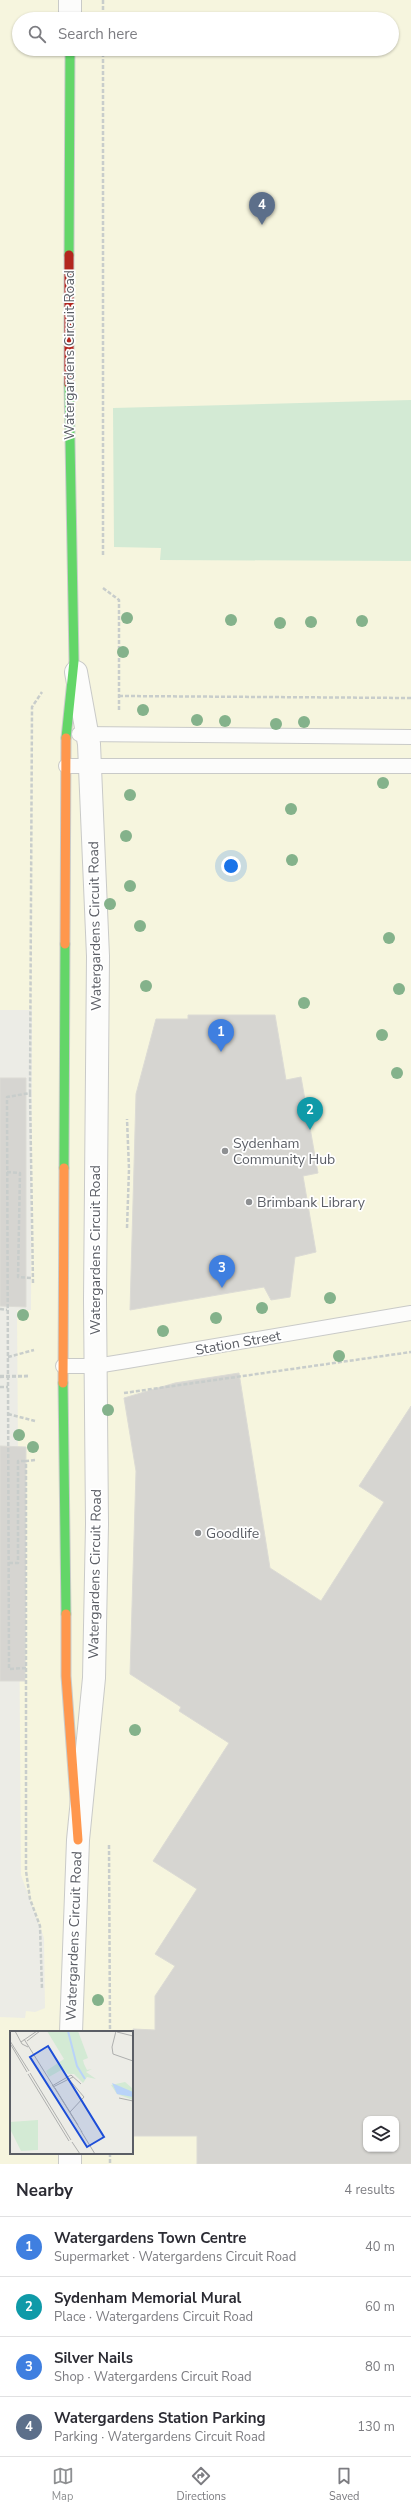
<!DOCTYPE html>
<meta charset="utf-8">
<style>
:root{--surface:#fff;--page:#f7f7f7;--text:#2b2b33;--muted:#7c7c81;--line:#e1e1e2;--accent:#8e9092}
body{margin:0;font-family:"Nunito Sans",sans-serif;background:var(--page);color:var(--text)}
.controls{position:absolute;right:12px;bottom:12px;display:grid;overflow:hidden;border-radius:8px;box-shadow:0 1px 3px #0004}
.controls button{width:36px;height:36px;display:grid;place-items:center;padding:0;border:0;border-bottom:1px solid var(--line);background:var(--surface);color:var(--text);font:20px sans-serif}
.you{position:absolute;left:231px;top:866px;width:14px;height:14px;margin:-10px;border:3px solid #fff;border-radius:50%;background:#1a73e8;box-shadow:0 0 0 6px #1a73e833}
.badge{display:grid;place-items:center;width:26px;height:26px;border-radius:50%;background:var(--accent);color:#fff;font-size:13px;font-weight:700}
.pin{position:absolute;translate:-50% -33px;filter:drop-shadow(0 1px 2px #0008)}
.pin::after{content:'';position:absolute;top:21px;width:14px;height:12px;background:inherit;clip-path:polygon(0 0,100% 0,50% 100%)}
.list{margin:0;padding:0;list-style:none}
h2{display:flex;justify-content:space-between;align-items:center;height:52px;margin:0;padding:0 16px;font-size:17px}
h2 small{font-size:13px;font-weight:400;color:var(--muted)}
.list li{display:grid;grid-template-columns:26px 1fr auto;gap:12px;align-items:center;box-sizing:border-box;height:60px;padding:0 16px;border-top:1px solid var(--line)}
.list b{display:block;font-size:15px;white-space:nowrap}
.list p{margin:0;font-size:13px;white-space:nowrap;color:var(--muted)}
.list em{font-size:13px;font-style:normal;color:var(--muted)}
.icon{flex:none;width:22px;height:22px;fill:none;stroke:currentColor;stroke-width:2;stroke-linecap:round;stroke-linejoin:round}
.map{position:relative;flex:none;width:411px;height:2164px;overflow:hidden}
.search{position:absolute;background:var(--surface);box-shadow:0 1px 3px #0004;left:12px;right:12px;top:12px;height:44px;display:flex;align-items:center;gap:10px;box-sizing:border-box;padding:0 14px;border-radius:22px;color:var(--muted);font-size:15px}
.sheet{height:292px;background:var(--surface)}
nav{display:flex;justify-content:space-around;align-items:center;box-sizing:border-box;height:56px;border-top:1px solid var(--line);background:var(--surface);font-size:11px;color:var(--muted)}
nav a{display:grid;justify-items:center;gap:2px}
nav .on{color:var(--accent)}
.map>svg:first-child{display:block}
.commercial{fill:#f6f5de;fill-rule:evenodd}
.green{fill:#d3ead4}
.building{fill:#d6d5d1;stroke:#dcdbd5;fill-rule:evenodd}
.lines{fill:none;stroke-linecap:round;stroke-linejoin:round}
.lane-casing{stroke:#c9cac8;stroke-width:16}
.street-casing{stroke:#c9cac8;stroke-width:24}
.fast-casing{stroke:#c9cbca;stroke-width:11}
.slow-casing{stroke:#c9cbca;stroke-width:11}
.jam-casing{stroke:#c9cbca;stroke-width:11}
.path{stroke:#c8cdcb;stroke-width:2.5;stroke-dasharray:4 2;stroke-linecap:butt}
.lane{stroke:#fcfcfb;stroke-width:14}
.street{stroke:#fcfcfb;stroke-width:22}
.fast{stroke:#63d668;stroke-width:9}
.slow{stroke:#ff974d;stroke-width:9}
.jam{stroke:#b3261e;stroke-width:9}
.path-bridge{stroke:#c8cdcb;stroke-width:2.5;stroke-dasharray:4 2;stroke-linecap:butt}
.tree{fill:#84b28b}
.poi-dot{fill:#8e9092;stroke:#fff;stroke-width:1.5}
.labels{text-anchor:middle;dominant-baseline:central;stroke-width:3.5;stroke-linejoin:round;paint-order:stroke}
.street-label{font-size:14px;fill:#5b5e65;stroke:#fff}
.poi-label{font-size:14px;fill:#5b5e65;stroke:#fff;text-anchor:start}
.inset-river{fill:none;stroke:#b9d3f8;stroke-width:2}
.inset-road{fill:none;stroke:#aeafae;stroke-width:1}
.view{fill:#1d4ed8;fill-opacity:0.15;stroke:#1d4ed8;stroke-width:2}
.inset-edge{fill:none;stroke:#5b5e65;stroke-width:2}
</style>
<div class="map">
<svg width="411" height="2164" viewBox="0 0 411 2164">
<rect width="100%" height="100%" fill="#ecece6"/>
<!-- commercial -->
<path class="commercial" d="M 0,0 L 411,0 L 411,2164 L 0,2164 L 0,2017 L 25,2018 L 26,2011 L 35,2012 L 45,2008 L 44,1938 L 21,1875 L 17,1310 L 31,1310 L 32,1010 L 0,1010 ZM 19,19 L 392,19 L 392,49 L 19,49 ZM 11,2032 L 132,2032 L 132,2153 L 11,2153 ZM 366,2119 L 396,2119 L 396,2149 L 366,2149 Z"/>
<!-- green -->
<path class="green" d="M 411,400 L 411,561 L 160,560 L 161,548 L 114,547 L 113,408 Z"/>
<!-- building -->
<path class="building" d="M 188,1015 L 275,1015 L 286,1080 L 301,1077 L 318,1173 L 303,1176 L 316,1252 L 295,1257 L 290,1297 L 271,1300 L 264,1287 L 130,1310 L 136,1094 L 156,1019 L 188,1019 Z
M 0,1078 L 26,1078 L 26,1307 L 0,1306 Z
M 239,1373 L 270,1568 L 321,1601 L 384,1502 L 359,1486 L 411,1406 L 411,2164 L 197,2164 L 197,2136 L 134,2136 L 133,2029 L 155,2030 L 155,1996 L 175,1966 L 155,1954 L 197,1889 L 153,1861 L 229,1743 L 179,1711 L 181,1707 L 130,1674 L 136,1471 L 124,1398 L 175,1383 ZM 366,2119 L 396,2119 L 396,2149 L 366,2149 Z
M 0,1446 L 26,1447 L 25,1681 L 0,1681 Z"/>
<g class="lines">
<defs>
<path id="lane" d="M 79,734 L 411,737
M 66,766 L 411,766
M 63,1366 L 96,1366 L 127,1361 L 411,1313"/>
<path id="street" d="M 70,19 L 70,0
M 71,2032 L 78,1840 L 94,1678 L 97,1524 L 95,1300 L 98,956 L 89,744 L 76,672
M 70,2164 L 70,2153"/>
<path id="fast" d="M 69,255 L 70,49
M 66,738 L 74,661 L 69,384
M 64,1168 L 65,944
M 63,1383 L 66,1614"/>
<path id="slow" d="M 65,944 L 66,738
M 63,1383 L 64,1168
M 66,1614 L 66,1676 L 78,1840"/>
<path id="jam" d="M 69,384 L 69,255"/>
</defs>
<!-- lane casing -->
<use href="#lane" class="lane-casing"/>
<!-- street casing -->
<use href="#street" class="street-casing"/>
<!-- fast casing -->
<use href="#fast" class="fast-casing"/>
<!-- slow casing -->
<use href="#slow" class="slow-casing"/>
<!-- jam casing -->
<use href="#jam" class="jam-casing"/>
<!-- path -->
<path class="path" d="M 103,0 L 103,19
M 103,555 L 103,49
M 103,588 L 119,600 L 119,710
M 119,696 L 411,698
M 30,1093 L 33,1284
M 7,1172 L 20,1173 L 18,1277 L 31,1278
M 127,1228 L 129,1169 L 127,1119
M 0,1309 L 7,1310
M 8,1357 L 34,1350
M 0,1377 L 30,1376
M 0,1387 L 8,1387
M 124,1393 L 411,1352
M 8,1414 L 35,1421
M 35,1460 L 26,1461 L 26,1871 L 30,1899 L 40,1926 L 42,1989
M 9,1563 L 18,1563 L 18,1461 L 26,1461
M 26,1668 L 9,1669 L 7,1097 L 30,1093 L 32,707 L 42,692
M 109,1845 L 110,2032
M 110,2153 L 110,2164"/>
<!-- lane -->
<use href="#lane" class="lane"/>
<!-- street -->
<use href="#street" class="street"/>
<!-- fast -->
<use href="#fast" class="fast"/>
<!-- slow -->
<use href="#slow" class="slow"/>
<!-- jam -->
<use href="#jam" class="jam"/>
<!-- path-bridge -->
<path class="path-bridge" d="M 0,1376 L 30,1376"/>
</g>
<!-- trees -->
<g class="tree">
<circle cx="127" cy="618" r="6"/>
<circle cx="231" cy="620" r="6"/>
<circle cx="362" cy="621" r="6"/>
<circle cx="311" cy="622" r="6"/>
<circle cx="280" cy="623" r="6"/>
<circle cx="123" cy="652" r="6"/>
<circle cx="143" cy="710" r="6"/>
<circle cx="197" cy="720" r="6"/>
<circle cx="225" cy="721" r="6"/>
<circle cx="304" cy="722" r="6"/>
<circle cx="276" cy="724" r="6"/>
<circle cx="383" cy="783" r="6"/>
<circle cx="130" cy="795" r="6"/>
<circle cx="291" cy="809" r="6"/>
<circle cx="126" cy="836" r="6"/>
<circle cx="292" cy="860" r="6"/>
<circle cx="130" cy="886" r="6"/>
<circle cx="110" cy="904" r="6"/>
<circle cx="140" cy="926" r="6"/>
<circle cx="389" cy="938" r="6"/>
<circle cx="146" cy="986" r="6"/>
<circle cx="399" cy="989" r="6"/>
<circle cx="304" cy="1003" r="6"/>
<circle cx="382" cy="1035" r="6"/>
<circle cx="397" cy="1073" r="6"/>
<circle cx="330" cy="1298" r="6"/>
<circle cx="262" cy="1308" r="6"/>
<circle cx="23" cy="1315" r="6"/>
<circle cx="216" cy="1318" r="6"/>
<circle cx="163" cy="1331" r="6"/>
<circle cx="339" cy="1356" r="6"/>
<circle cx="108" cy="1410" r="6"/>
<circle cx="19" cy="1435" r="6"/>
<circle cx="33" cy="1447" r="6"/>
<circle cx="135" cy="1730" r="6"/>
<circle cx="98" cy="2000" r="6"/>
</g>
<!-- markers -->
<g class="poi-dot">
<circle cx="225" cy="1151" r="4"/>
<circle cx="249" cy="1202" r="4"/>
<circle cx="198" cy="1533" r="4"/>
</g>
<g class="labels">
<!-- street labels -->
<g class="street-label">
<text transform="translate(69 355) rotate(-90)">Watergardens Circuit Road</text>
<text transform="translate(95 926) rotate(-91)">Watergardens Circuit Road</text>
<text transform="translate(95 1250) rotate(-90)">Watergardens Circuit Road</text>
<text transform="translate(238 1343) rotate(-10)">Station Street</text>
<text transform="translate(95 1574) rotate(-89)">Watergardens Circuit Road</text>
<text transform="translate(74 1936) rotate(-88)">Watergardens Circuit Road</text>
</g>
<!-- poi labels -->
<g class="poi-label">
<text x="233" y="1143">Sydenham<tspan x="233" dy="16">Community Hub</tspan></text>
<text x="257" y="1202">Brimbank Library</text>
<text x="206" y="1533">Goodlife</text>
</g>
</g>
<!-- overview -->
<g transform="translate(10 2031)">
<rect width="123" height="123" fill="#ecece6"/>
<path d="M 37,0 L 68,0 L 78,27 L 73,29 L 74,33 L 77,39 L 82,38 L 76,41 L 86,48 L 77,46 L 73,52 L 64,43 L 58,43 L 53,38 L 39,46 L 36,40 L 54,28 ZM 115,51 L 123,58 L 123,69 L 107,63 L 101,54 ZM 28,89 L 28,119 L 11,120 L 0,98 L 0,91 Z" fill="#d3ead4"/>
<path d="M 102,52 L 123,61 L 123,66 L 107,63 Z" fill="#b9d3f8"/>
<path class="inset-river" d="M 58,0 L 67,35 L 75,48"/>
<path class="inset-road" d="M 5,0 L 12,13 L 18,16M 106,0 L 102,16 L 103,23 L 123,30M 107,1 L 123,5M 14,8 L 72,101M 0,10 L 19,40M 17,10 L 30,0M 11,11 L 27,0M 1,14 L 17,41M 20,42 L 61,109M 18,43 L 59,110M 57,46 L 74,66 L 60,81M 42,55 L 61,44 L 71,53M 43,56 L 63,46M 45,57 L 68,94M 109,67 L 123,70M 71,100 L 85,123M 62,111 L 70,123"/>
<path class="view" d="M 38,15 L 94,106 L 77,116 L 20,26 Z"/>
<rect width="123" height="123" class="inset-edge"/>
</g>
</svg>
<div class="controls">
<button><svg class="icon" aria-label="layers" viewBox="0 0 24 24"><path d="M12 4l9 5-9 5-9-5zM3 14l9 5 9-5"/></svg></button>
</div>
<div class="you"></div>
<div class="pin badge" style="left:221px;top:1052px;background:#3f7fe0">1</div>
<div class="pin badge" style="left:310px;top:1130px;background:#0f9aa8">2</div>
<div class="pin badge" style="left:222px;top:1288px;background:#3f7fe0">3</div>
<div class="pin badge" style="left:262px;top:225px;background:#5c6f8a">4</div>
<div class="search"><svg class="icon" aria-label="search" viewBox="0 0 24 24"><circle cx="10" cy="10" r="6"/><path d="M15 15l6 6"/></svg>Search here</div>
</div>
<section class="sheet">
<h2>Nearby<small>4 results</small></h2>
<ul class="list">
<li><span class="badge" style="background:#3f7fe0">1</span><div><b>Watergardens Town Centre</b><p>Supermarket · Watergardens Circuit Road</p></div><em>40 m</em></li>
<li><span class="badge" style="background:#0f9aa8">2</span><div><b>Sydenham Memorial Mural</b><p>Place · Watergardens Circuit Road</p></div><em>60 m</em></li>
<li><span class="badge" style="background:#3f7fe0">3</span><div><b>Silver Nails</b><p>Shop · Watergardens Circuit Road</p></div><em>80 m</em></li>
<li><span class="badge" style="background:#5c6f8a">4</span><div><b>Watergardens Station Parking</b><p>Parking · Watergardens Circuit Road</p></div><em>130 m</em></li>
</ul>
</section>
<nav>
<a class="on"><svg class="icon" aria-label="map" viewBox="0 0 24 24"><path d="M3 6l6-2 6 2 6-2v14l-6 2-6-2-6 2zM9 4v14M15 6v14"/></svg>Map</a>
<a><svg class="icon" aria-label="directions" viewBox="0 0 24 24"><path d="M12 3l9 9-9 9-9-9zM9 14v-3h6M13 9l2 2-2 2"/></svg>Directions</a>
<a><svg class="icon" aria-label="saved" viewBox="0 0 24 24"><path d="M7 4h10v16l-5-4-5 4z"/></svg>Saved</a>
</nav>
